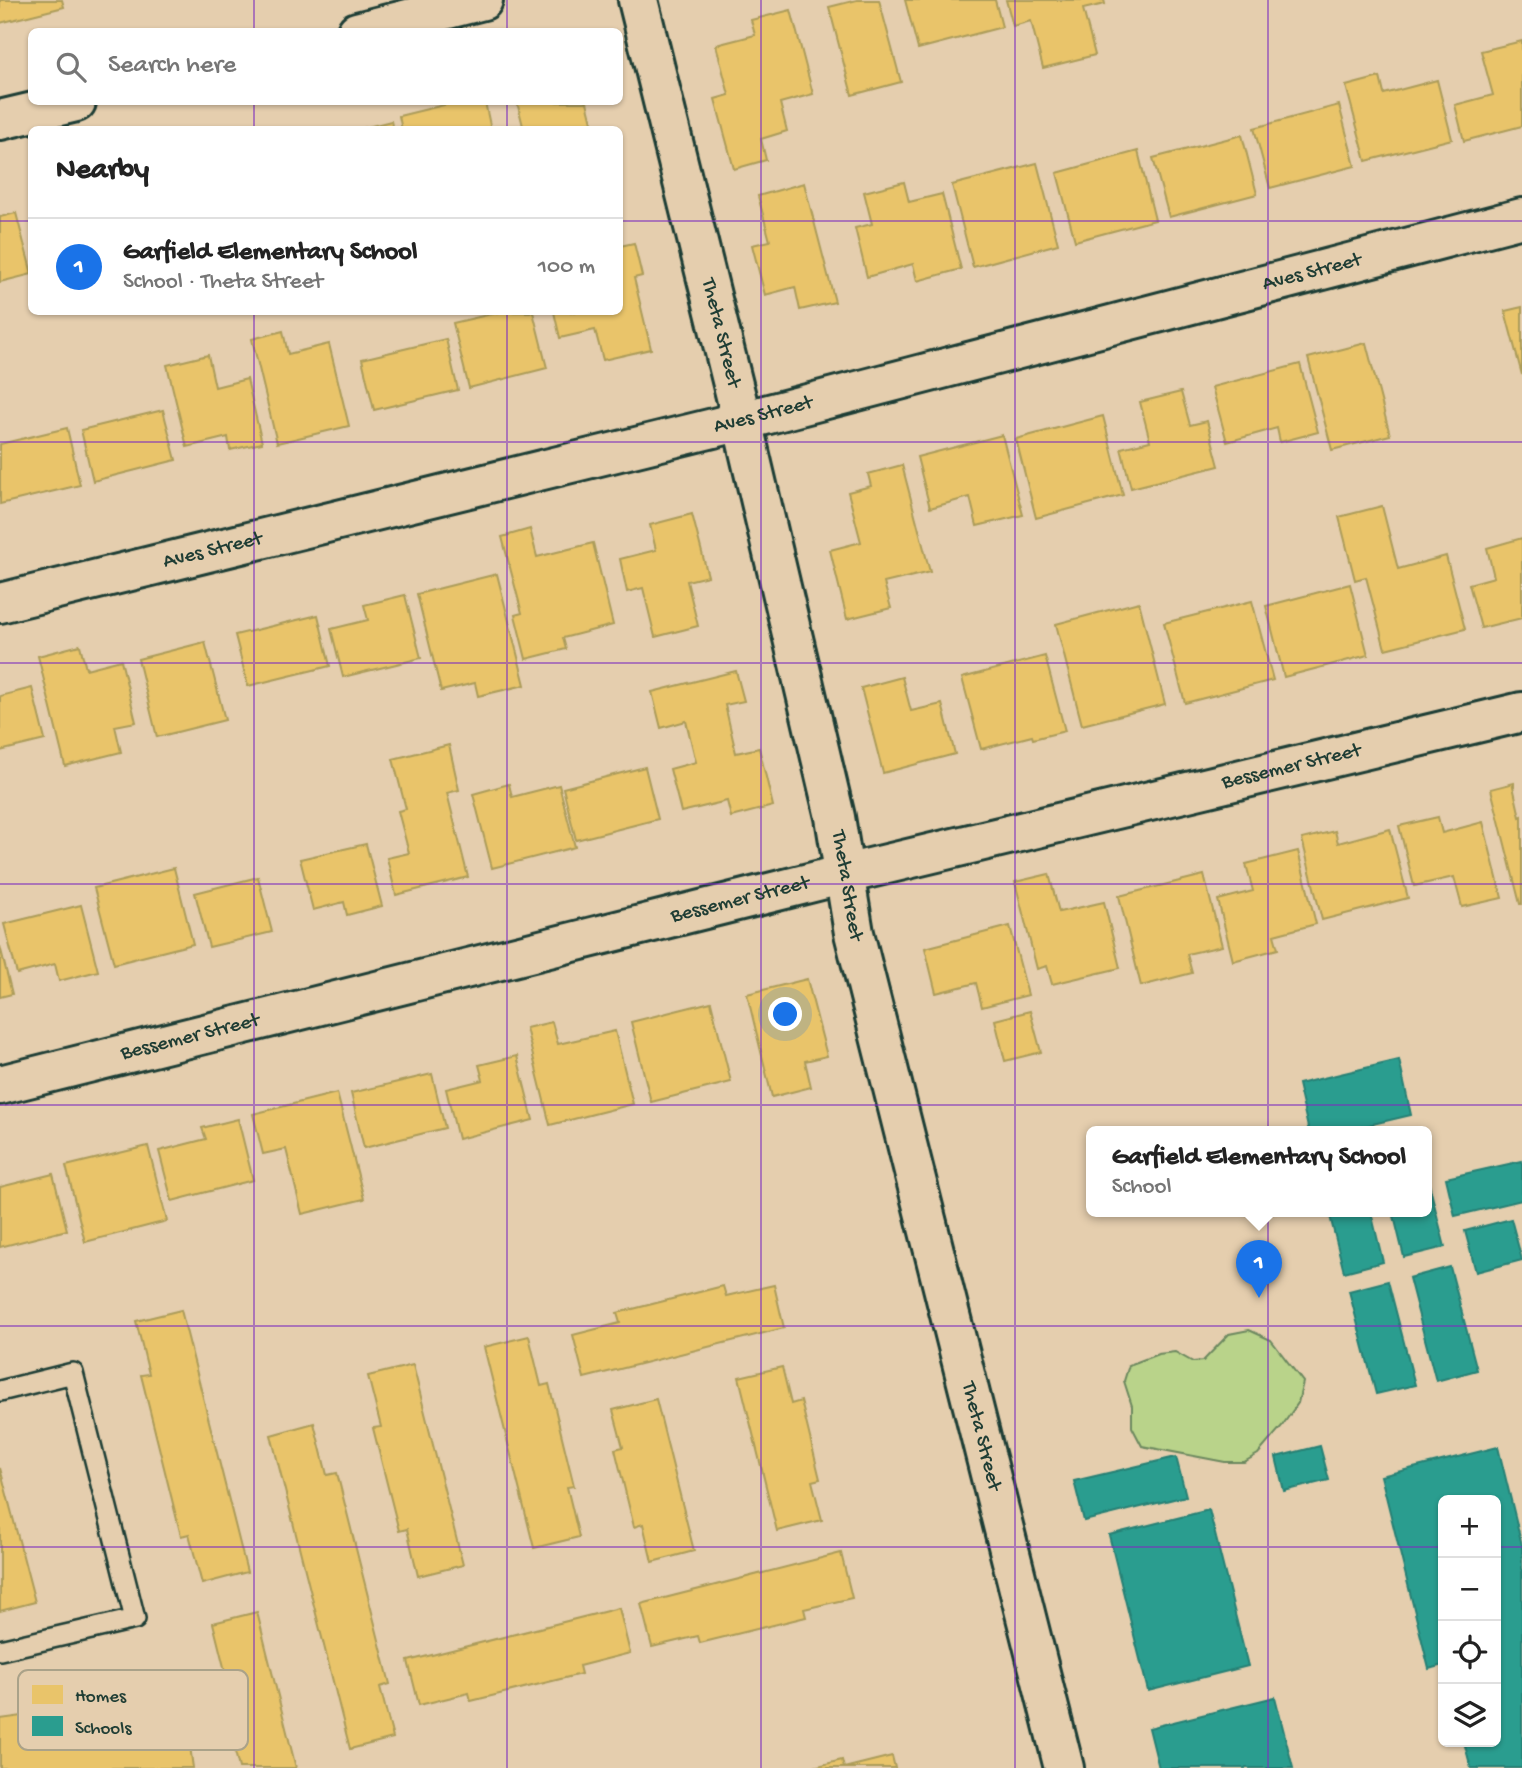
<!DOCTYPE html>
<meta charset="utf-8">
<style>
:root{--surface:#fff;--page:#f6f6f6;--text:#222;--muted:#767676;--line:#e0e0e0;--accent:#1a73e8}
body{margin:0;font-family:"Gochi Hand",sans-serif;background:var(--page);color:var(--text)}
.controls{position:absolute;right:21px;bottom:21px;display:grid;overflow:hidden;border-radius:10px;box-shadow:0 2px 5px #0004}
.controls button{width:63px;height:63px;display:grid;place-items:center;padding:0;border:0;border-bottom:2px solid var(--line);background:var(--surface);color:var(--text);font:35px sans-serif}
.you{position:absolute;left:786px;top:1015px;width:24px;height:24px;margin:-18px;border:5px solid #fff;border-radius:50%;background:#1a73e8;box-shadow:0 0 0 10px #1a73e833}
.badge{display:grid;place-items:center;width:46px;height:46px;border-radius:50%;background:var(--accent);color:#fff;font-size:23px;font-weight:700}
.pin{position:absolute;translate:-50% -58px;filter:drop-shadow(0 2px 4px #0008)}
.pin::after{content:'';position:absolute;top:37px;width:24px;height:21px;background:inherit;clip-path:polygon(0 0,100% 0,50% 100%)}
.popup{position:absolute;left:1086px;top:1126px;width:346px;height:91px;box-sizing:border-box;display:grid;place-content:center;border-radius:10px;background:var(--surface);filter:drop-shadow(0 2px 5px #0005);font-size:23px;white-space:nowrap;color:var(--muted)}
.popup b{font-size:26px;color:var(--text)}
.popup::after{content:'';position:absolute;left:50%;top:100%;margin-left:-14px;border:14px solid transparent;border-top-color:var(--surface)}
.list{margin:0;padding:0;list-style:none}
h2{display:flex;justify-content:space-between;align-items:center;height:91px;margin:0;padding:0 28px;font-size:30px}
h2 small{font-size:23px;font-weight:400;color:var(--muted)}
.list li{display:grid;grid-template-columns:46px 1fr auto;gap:21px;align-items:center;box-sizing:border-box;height:98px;padding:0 28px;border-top:2px solid var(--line)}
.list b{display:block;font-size:26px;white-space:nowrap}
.list p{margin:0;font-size:23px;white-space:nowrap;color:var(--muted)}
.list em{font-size:23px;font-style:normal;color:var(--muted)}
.icon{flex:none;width:38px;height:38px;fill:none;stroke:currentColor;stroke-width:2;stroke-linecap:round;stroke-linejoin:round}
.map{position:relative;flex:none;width:1522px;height:1768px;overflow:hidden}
.search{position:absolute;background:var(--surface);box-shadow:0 2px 5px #0004;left:28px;top:28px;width:595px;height:77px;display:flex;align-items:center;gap:18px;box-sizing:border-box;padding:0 24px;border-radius:10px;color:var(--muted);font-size:26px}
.panel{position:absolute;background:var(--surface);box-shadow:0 2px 5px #0004;left:28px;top:126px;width:595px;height:189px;border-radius:10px}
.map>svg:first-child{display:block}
.green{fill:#b9d38a;stroke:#6c885f;stroke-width:2}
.homes{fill:#e9c46a;stroke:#ac9c5a;stroke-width:2}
.schools{fill:#2a9d8f;stroke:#278074;stroke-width:2}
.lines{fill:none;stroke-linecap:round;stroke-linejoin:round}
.service-casing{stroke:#1f3d34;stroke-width:24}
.minor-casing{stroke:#1f3d34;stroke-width:44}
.tertiary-casing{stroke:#1f3d34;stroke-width:44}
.service{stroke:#e5ceae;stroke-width:19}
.minor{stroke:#e5ceae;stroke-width:38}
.tertiary{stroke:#e5ceae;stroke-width:38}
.grid{fill:none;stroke:#7b2cbf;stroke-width:2;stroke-opacity:0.55}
.labels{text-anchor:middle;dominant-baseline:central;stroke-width:7;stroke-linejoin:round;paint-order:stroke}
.street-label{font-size:21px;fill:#1f3d34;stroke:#e5ceae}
.key{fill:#e5ceae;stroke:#aaa289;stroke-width:2}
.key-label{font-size:19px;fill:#1f3d34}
</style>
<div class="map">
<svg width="1522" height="1768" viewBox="0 0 1522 1768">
<rect width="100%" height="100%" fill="#e5ceae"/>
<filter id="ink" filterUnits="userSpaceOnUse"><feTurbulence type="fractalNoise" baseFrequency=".0143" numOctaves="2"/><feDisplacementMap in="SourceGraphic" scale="14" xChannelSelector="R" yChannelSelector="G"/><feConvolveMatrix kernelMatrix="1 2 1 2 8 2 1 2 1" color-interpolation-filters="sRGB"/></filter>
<g filter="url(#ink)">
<!-- green -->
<path class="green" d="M 1249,1330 L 1271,1340 L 1303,1382 L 1298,1403 L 1282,1426 L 1258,1454 L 1244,1462 L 1225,1462 L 1142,1446 L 1132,1427 L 1132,1406 L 1124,1381 L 1129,1365 L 1158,1354 L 1175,1352 L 1193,1362 L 1203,1361 L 1229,1334 Z"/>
<!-- homes -->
<path class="homes" d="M 0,0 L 62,0 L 64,7 L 0,23 Z
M 857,0 L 879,0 L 901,82 L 852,95 L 829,7 Z
M 905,0 L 995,0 L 1002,27 L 918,49 Z
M 1006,0 L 1104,0 L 1105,4 L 1083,9 L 1095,55 L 1043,68 L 1031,21 L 1013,26 Z
M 791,10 L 813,94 L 780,103 L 787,131 L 761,139 L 766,160 L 734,169 L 715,99 L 729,95 L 716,45 L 755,35 L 751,20 Z
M 1522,41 L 1522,126 L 1464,141 L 1455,105 L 1493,95 L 1481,51 Z
M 1380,77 L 1384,94 L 1437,80 L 1452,139 L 1366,161 L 1346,86 Z
M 456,102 L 485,102 L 491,130 L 402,130 L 399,116 Z
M 517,102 L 587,102 L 594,130 L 524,130 Z
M 1339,105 L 1355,166 L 1270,188 L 1254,128 Z
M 391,121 L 393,130 L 356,130 Z
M 1242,135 L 1257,194 L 1169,217 L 1153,158 Z
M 1138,151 L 1155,220 L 1075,241 L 1057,173 Z
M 1037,163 L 1058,244 L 973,267 L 952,185 Z
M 904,182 L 909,202 L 942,194 L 961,269 L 917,281 L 913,264 L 867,277 L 855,228 L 872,224 L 864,192 Z
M 804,183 L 835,302 L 800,310 L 795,287 L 765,295 L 752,245 L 770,241 L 758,196 Z
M 16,213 L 32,274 L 0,282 L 0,217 Z
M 634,243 L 642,276 L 634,278 L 651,349 L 603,360 L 595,330 L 560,338 L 554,312 L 620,312 L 620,246 Z
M 1522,307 L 1522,375 L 1505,311 Z
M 500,312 L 533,312 L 547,368 L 469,388 L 453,323 Z
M 283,331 L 288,354 L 329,344 L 349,426 L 277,443 L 252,339 Z
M 446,339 L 458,390 L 374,410 L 362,359 Z
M 1366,343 L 1390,435 L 1332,450 L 1308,358 Z
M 208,355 L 215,387 L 247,379 L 262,443 L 230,450 L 228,437 L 187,447 L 167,365 Z
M 1300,364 L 1318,432 L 1280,442 L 1277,428 L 1227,442 L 1212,387 Z
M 1181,392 L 1190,425 L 1207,421 L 1219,466 L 1131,488 L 1121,448 L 1150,441 L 1140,402 Z
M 163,410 L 176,460 L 93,481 L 81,430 Z
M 1103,416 L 1123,495 L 1036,518 L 1016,439 Z
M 67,428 L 80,485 L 0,504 L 0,444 Z
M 1002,435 L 1023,515 L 977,526 L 970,497 L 930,508 L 917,457 Z
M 902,465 L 930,572 L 884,583 L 891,608 L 847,619 L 830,550 L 861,542 L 848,492 L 871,486 L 868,474 Z
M 1382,506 L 1398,569 L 1446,556 L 1465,629 L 1385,649 L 1366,577 L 1355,580 L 1339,517 Z
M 692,514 L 708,576 L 687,581 L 698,626 L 655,637 L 643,588 L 627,592 L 620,559 L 656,550 L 650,525 Z
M 530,529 L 537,557 L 593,543 L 613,625 L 563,638 L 566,649 L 526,659 L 515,615 L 522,613 L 502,537 Z
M 1522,538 L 1522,618 L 1481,628 L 1469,584 L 1494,577 L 1487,548 Z
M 497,574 L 525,685 L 478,696 L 475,683 L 441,691 L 417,594 Z
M 1350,584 L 1368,655 L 1284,677 L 1266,606 Z
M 405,595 L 421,658 L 343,677 L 331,629 L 368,620 L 364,605 Z
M 1252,601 L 1273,680 L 1185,703 L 1164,623 Z
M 1139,602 L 1165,704 L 1082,725 L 1056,624 Z
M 318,615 L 330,666 L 248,686 L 235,635 Z
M 205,642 L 225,720 L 157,737 L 138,659 Z
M 80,645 L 86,669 L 121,660 L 136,722 L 115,726 L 121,752 L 65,766 L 38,656 Z
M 1045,656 L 1065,731 L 1033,739 L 1032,736 L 981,749 L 962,678 Z
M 736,671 L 744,701 L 725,705 L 736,753 L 759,748 L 773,806 L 731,817 L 727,801 L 681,812 L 670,769 L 696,762 L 686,721 L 661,728 L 652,692 Z
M 902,677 L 911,711 L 942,704 L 955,754 L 883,773 L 861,688 Z
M 32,688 L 45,740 L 0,751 L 0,696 Z
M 449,745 L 459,790 L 447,793 L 468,877 L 396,895 L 387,858 L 409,853 L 398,811 L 406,809 L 393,759 Z
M 645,767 L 658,819 L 576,840 L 563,788 Z
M 1514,783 L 1514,786 L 1513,786 L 1520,817 L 1522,816 L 1522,904 L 1520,904 L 1491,789 Z
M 509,784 L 512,797 L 559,785 L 575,847 L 492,868 L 473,794 Z
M 1438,817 L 1442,833 L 1483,822 L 1502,898 L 1462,907 L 1454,877 L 1414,886 L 1399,826 Z
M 1390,829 L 1408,898 L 1322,920 L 1302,839 L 1335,831 L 1338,843 Z
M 366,844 L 382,906 L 347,915 L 344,902 L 313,910 L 300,859 Z
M 1298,851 L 1316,924 L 1274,935 L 1278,949 L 1233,961 L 1218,900 L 1253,891 L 1246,864 Z
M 174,868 L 193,944 L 114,964 L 94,888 Z
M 1049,874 L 1059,912 L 1104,902 L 1120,968 L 1052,984 L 1047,966 L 1037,969 L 1015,882 Z
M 1204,875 L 1222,946 L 1187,954 L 1192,973 L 1141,986 L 1119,896 Z
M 258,877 L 272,932 L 209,947 L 195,893 Z
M 81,905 L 98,971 L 59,981 L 55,964 L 17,974 L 4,924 Z
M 1010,926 L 1028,995 L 982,1007 L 976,983 L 936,993 L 925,948 Z
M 0,946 L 12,994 L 0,997 Z
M 807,979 L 827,1056 L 805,1061 L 811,1087 L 772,1097 L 747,994 Z
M 711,1002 L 731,1082 L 651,1102 L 631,1022 Z
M 1030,1011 L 1041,1052 L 1005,1061 L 995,1020 Z
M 552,1022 L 558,1044 L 615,1031 L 633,1104 L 550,1125 L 526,1028 Z
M 517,1056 L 533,1120 L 458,1139 L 446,1089 L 483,1080 L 479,1065 Z
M 432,1074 L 445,1128 L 364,1148 L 351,1093 Z
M 337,1093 L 364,1199 L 302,1214 L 286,1149 L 263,1154 L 253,1114 Z
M 238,1119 L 253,1180 L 172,1201 L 159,1151 L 206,1139 L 202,1128 Z
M 148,1146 L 167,1221 L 85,1242 L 66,1166 Z
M 53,1174 L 67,1230 L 0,1247 L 0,1187 Z
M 774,1285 L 784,1328 L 584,1378 L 573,1335 L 620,1323 L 617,1313 L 723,1286 L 726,1296 Z
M 181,1310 L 247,1572 L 202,1584 L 189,1534 L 181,1536 L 141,1375 L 149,1374 L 136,1321 Z
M 529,1336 L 541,1386 L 549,1384 L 574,1486 L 567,1487 L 579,1537 L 534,1548 L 484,1347 Z
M 413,1365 L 463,1565 L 418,1576 L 407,1529 L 399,1531 L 373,1428 L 381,1427 L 368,1376 Z
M 782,1367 L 791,1404 L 801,1401 L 820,1479 L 812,1481 L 822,1520 L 777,1531 L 739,1377 Z
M 656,1399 L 694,1551 L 652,1562 L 643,1524 L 634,1527 L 615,1449 L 623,1447 L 613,1410 Z
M 314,1423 L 327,1475 L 337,1473 L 390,1684 L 380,1687 L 393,1738 L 350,1749 L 271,1435 Z
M 0,1468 L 35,1602 L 0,1611 Z
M 841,1553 L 852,1598 L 804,1609 L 806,1617 L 700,1643 L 698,1636 L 652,1647 L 641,1604 Z
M 619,1608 L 630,1653 L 579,1666 L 581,1674 L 471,1701 L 469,1693 L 419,1705 L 408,1661 Z
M 257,1612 L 296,1768 L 239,1768 L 217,1677 L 226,1675 L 213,1623 Z
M 183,1694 L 193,1768 L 0,1768 L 0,1719 Z
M 892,1756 L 895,1768 L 844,1768 Z
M 842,1760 L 844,1768 L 810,1768 Z"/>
<!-- schools -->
<path class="schools" d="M 1399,1060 L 1411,1115 L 1339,1132 L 1309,1132 L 1298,1084 Z
M 1522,1161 L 1522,1200 L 1455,1216 L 1446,1178 Z
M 1427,1176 L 1445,1247 L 1404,1257 L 1393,1212 L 1427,1212 Z
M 1329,1212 L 1371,1212 L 1383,1262 L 1344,1272 Z
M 1511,1219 L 1522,1260 L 1476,1272 L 1465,1231 Z
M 1450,1267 L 1477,1370 L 1436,1381 L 1409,1278 Z
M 1388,1281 L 1415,1385 L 1376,1394 L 1349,1291 Z
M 1320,1446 L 1329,1480 L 1284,1491 L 1276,1457 Z
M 1498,1447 L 1522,1545 L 1522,1768 L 1471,1768 L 1464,1742 L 1496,1742 L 1496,1500 L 1443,1500 L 1443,1665 L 1429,1669 L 1381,1476 Z
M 1176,1457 L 1186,1496 L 1084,1521 L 1074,1481 Z
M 1209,1510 L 1248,1666 L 1148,1691 L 1109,1535 Z
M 1275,1697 L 1293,1768 L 1159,1768 L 1149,1728 Z"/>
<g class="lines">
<defs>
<path id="service" d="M 0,1391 L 73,1373 L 135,1619 L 0,1650"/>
<g id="minor">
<path d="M 357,32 L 483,0"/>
<path d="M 0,120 L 76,102"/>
<path id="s1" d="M 0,603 L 742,421 L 1522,218"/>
<path id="s2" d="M 0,1085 L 845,874 L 1522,712"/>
</g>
<g id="tertiary">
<path id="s3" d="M 638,0 L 742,421 L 835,817 L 854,933 L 1064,1768"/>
</g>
</defs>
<!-- service casing -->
<use href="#service" class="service-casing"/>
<!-- minor casing -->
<use href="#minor" class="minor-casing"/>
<!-- tertiary casing -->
<use href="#tertiary" class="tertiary-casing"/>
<!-- service -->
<use href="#service" class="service"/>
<!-- minor -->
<use href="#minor" class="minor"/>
<!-- tertiary -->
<use href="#tertiary" class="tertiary"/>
</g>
</g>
<!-- grid -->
<path class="grid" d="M 254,0 L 254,32M 507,0 L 507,32M 761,0 L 761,1768M 1015,0 L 1015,1768M 1268,0 L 1268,1768M 254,102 L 254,130M 507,102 L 507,130M 0,221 L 32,221M 620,221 L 1522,221M 254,312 L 254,1768M 507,312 L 507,1768M 0,442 L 1522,442M 0,663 L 1522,663M 0,884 L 1522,884M 0,1105 L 1522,1105M 0,1326 L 1522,1326M 0,1547 L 1443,1547M 1496,1547 L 1522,1547"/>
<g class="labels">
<!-- street labels -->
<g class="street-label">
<text stroke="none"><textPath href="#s1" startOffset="1353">Aves Street</textPath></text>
<text stroke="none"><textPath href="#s3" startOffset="343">Theta Street</textPath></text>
<text stroke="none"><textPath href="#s1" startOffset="786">Aves Street</textPath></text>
<text stroke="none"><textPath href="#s1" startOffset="219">Aves Street</textPath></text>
<text stroke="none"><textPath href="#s2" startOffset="1330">Bessemer Street</textPath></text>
<text stroke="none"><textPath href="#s3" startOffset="910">Theta Street</textPath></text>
<text stroke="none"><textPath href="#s2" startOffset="763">Bessemer Street</textPath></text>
<text stroke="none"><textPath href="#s2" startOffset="196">Bessemer Street</textPath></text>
<text stroke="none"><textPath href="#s3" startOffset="1477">Theta Street</textPath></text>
</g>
</g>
<!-- legend -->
<rect x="18" y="1670" width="230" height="80" rx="10" class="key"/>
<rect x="32" y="1685" width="31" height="19" fill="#e9c46a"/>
<rect x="32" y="1716" width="31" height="20" fill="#2a9d8f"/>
<g class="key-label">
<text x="75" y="1701">Homes</text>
<text x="75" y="1733">Schools</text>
</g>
</svg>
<div class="controls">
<button>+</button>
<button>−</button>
<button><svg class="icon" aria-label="locate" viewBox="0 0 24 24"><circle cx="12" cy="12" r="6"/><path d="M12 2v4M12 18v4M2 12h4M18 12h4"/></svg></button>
<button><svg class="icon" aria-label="layers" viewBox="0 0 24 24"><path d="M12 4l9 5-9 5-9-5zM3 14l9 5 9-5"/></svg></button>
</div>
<div class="you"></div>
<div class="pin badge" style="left:1259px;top:1298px">1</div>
<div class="popup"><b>Garfield Elementary School</b>School</div>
<div class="search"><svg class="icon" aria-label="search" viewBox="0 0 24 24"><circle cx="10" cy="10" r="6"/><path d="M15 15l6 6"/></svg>Search here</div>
<section class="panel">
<h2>Nearby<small></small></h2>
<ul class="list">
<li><span class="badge">1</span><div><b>Garfield Elementary School</b><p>School · Theta Street</p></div><em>100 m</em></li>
</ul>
</section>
</div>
